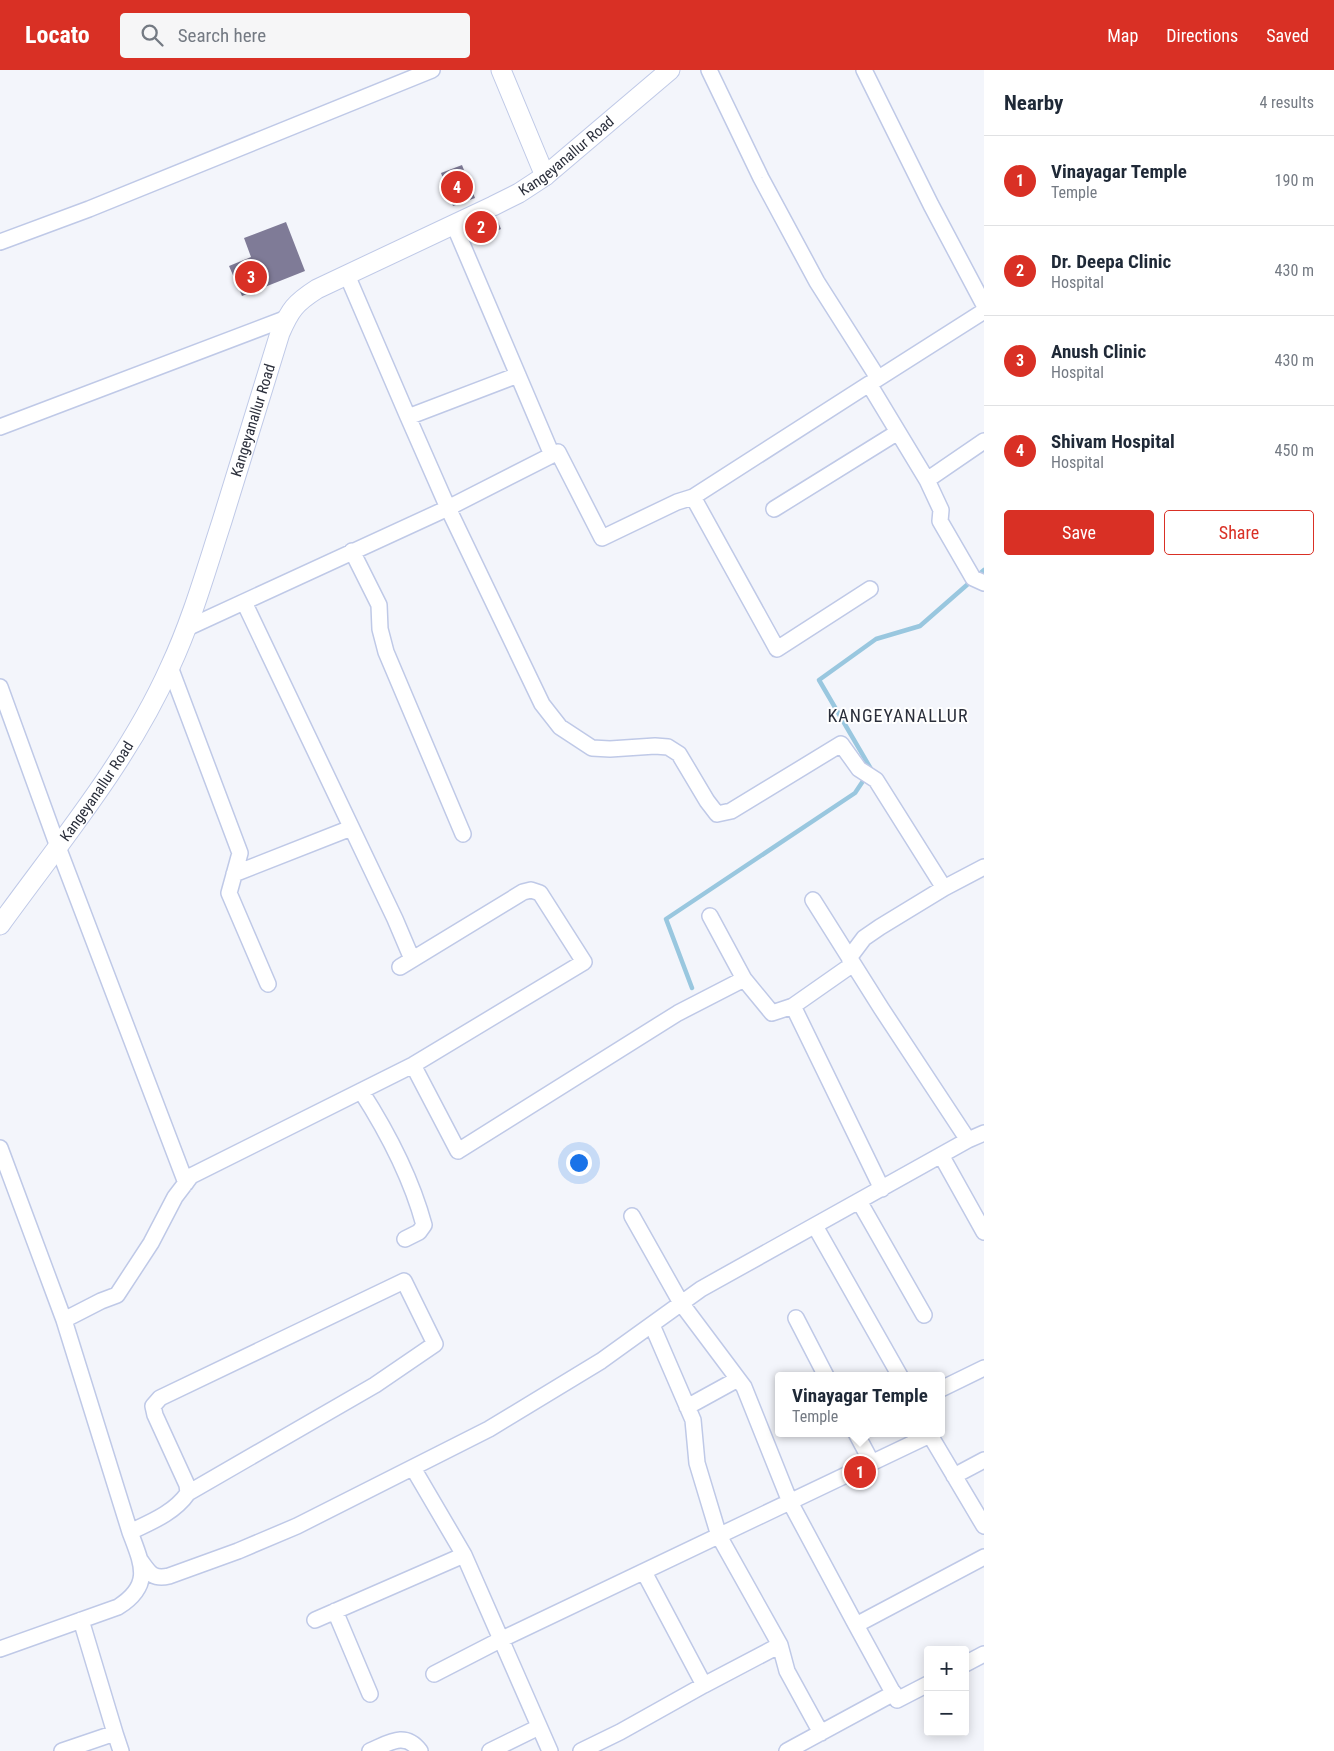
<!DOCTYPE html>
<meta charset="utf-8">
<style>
:root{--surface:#fff;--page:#f6f6f7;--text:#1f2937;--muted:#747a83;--line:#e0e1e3;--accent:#d93025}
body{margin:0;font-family:"Roboto Condensed",sans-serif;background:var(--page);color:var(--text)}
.controls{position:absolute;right:15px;bottom:15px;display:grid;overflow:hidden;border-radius:5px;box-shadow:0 2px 12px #0003}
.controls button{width:45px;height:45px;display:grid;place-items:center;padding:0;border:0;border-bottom:1px solid var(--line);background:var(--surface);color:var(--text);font:25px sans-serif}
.you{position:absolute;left:578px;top:1092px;width:18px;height:18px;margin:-12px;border:4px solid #fff;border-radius:50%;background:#1a73e8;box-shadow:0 0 0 8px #1a73e833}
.badge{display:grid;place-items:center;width:32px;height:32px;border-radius:50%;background:var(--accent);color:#fff;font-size:16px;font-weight:700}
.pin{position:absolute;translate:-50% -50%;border:2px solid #fff;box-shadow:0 1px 5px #0006}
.popup{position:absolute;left:775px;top:1302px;width:170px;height:65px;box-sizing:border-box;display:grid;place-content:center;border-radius:5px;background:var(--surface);filter:drop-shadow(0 1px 4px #0005);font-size:16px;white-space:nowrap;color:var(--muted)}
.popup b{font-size:19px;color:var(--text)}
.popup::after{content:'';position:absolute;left:50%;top:100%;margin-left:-10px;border:10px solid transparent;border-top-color:var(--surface)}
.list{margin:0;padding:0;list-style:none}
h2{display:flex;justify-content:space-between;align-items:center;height:65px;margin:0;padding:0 20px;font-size:21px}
h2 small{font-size:16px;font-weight:400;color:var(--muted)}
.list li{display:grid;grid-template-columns:32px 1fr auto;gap:15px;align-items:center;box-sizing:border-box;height:90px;padding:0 20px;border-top:1px solid var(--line)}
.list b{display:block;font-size:19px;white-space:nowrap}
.list p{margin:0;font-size:16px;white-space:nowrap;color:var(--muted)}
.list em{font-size:16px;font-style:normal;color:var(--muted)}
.actions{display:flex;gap:10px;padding:15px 20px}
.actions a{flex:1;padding:11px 0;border:1px solid var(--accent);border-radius:5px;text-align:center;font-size:18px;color:var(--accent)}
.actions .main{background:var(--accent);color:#fff}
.icon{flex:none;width:28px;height:28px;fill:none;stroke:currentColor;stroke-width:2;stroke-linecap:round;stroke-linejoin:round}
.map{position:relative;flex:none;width:984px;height:1681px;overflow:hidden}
header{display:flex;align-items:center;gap:30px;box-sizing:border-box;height:70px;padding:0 25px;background:var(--accent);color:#fff}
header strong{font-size:24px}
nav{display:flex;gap:28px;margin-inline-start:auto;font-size:18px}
.search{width:350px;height:45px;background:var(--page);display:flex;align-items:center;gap:12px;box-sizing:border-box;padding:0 18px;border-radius:5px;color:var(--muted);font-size:19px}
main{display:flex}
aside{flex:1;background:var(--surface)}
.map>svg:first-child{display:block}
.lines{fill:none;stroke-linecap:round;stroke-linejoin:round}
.stream{stroke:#99c7df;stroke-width:4.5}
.building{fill:#7f7b97}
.minor-casing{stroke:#bfc9e7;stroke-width:18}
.tertiary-casing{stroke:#bfc9e7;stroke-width:21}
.minor{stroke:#fff;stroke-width:15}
.tertiary{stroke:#fff;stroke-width:19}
.labels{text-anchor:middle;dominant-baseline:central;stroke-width:4;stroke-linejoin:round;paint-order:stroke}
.street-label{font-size:15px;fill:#2b2f3b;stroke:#fff}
.quarter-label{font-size:18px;letter-spacing:1px;fill:#2b2f3b;stroke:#fff}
</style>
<header>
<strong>Locato</strong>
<div class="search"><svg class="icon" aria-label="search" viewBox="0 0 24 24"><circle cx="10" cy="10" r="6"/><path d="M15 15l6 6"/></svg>Search here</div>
<nav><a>Map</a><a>Directions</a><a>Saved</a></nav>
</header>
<main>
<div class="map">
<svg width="984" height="1681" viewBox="0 0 984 1681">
<rect width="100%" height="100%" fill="#f3f5fb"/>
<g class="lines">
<!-- stream -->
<path class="stream" d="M 692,918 L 666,849 L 855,723 L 871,699 L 819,610 L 876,569 L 920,556 L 984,500"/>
</g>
<!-- building -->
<path class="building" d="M 462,95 L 475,128 L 453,136 L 441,103 Z
M 496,147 L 501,159 L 472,173 L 467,161 Z
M 286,152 L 305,201 L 242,226 L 229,196 L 251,187 L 244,168 Z"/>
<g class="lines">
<defs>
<path id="minor" d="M 709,0 L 761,108 L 817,212 L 878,308
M 864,0 L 931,135 L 984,235
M 454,155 L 552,385
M 0,172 L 89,139 L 432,0
M 347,205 L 408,347
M 871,313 L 984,241
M 0,357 L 287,248
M 927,410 L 984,371
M 693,427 L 677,432 L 602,468 L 558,382 L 448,438 L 542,634 L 560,657 L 592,678 L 610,679 L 655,676 L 668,677 L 679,684 L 707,731 L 717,744 L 731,741 L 841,674 L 859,699 L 876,710 L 944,818
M 774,439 L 898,362
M 352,481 L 379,535 L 380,559 L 386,582 L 463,764
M 870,519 L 777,579 L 693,427 L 869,314 L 927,410 L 941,440 L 940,451 L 973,508 L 984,513
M 244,532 L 395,849 L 412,889
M 185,559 L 448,438 L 408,347 L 518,305
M 170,597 L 240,783 L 229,823 L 268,914
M 0,617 L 58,777 L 186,1113
M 234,804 L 351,758
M 813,830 L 881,938 L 968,1070 L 984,1063
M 849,888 L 864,868 L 880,857 L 944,818 L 984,797
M 853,894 L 793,936 L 882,1119
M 744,909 L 772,943 L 793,936
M 413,995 L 458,1081 L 678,943 L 744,909 L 710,846
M 361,1021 C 388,1063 411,1107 424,1155 L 419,1162 L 405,1169
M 0,1078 L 64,1250 L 130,1462 C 142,1494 153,1515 118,1537 L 0,1579
M 941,1085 L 984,1162
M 859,1131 L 924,1245
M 632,1146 L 681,1233 L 744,1317 L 790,1432 L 856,1555 L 984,1487
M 815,1156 L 900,1306
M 796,1248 L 826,1306
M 64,1250 L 101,1231 L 117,1225 L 151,1173 L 175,1127 L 191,1106 L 413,995 L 584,892 L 540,823 L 531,820 L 523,822 L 400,897
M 652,1255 L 693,1350 L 697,1393 L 719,1466 L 780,1575
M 941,1319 L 984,1298
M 687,1337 L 738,1309
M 856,1363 L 872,1393
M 930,1365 L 984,1456
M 413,1398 L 464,1485 L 550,1681
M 954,1406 L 984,1390
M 130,1462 C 151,1452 174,1443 188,1423 L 187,1415 L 155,1345 L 153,1336 L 160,1328 L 404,1211 L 435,1274 L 375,1315 L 188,1423
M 140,1490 C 149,1502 152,1510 169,1506 L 238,1481 L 297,1456 L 489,1359 L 601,1291 L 701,1219 L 968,1070
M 644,1502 L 704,1615 L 780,1575 L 787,1601 L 821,1663
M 335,1541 L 370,1624
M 315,1550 L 464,1485
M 856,1555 L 897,1630 L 928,1614
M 965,1594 L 984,1584
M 434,1604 L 500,1570 L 930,1365 L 929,1363
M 115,1663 L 121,1681
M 62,1681 L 115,1663 L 81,1550
M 370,1681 C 389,1673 405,1661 420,1681
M 490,1681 L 539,1657
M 581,1681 L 620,1662 L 704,1615
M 787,1681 L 894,1623"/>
<g id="tertiary">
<path d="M 501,0 L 545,106"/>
<path id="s1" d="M 0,855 C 60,772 128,691 170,597 C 192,550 206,500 222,451 C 241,388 261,326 280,263 C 290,240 295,233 317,219 L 493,136 L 519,123 L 545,106 L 670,0"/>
</g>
</defs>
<!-- minor casing -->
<use href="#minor" class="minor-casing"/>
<!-- tertiary casing -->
<use href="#tertiary" class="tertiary-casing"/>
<!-- minor -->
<use href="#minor" class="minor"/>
<!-- tertiary -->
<use href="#tertiary" class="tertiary"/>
</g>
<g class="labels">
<!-- street labels -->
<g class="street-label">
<text stroke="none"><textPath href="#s1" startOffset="1004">Kangeyanallur Road</textPath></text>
<text stroke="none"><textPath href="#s1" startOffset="570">Kangeyanallur Road</textPath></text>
<text stroke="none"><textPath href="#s1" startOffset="165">Kangeyanallur Road</textPath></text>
</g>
<!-- quarter labels -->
<g class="quarter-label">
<text x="898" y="645">KANGEYANALLUR</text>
</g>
</g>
</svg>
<div class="controls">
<button>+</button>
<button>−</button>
</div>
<div class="you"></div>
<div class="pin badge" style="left:860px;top:1402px">1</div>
<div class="popup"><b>Vinayagar Temple</b>Temple</div>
<div class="pin badge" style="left:481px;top:157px">2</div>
<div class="pin badge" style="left:251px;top:207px">3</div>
<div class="pin badge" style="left:457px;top:117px">4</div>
</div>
<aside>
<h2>Nearby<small>4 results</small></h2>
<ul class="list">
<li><span class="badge">1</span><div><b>Vinayagar Temple</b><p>Temple</p></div><em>190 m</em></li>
<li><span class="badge">2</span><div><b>Dr. Deepa Clinic</b><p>Hospital</p></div><em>430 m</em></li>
<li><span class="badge">3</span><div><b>Anush Clinic</b><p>Hospital</p></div><em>430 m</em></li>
<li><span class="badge">4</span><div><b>Shivam Hospital</b><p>Hospital</p></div><em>450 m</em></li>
</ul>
<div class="actions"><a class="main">Save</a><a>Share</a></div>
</aside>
</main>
